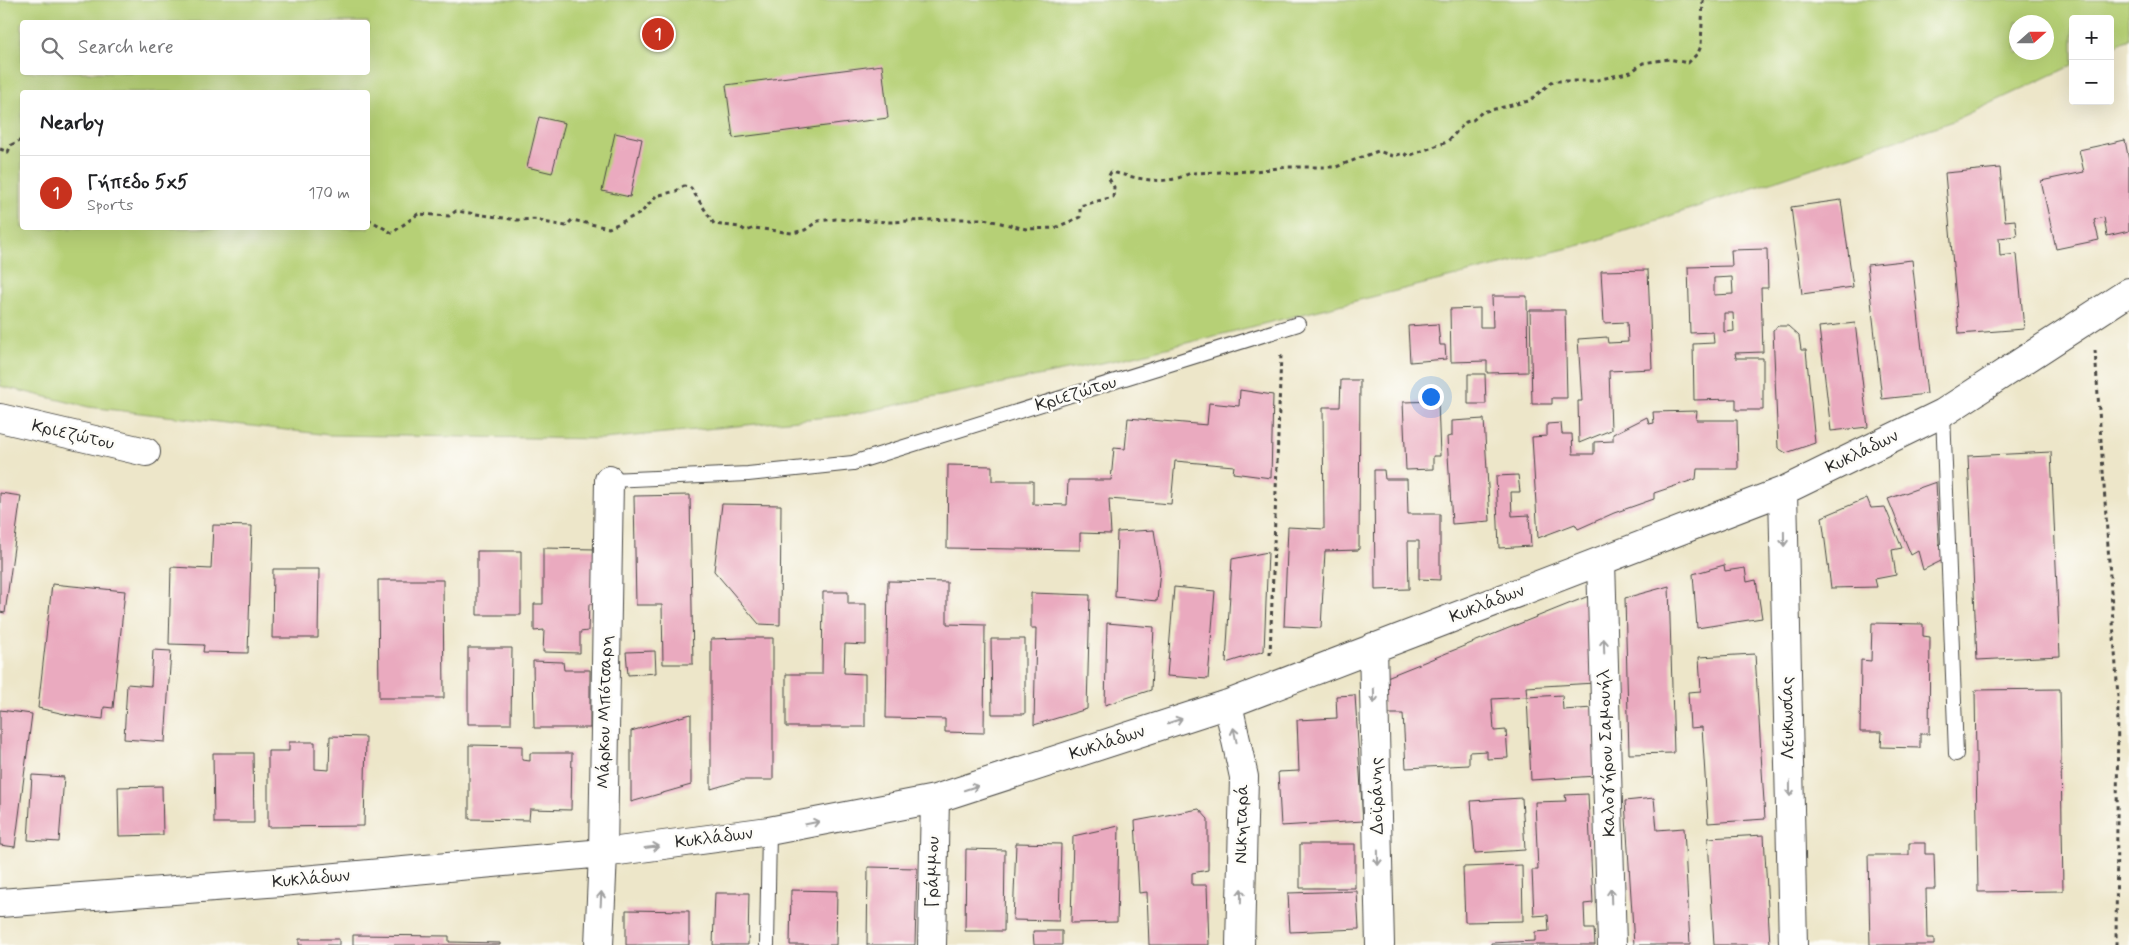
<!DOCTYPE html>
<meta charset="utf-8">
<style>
:root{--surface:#fff;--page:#f2f2f2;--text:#202124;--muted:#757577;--line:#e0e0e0;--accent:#c8321e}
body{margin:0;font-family:Mynerve,sans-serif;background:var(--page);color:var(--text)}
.controls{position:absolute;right:15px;top:15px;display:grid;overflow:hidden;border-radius:5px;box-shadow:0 5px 20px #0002}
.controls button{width:45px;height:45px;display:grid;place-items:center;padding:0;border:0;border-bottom:1px solid var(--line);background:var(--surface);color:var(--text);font:25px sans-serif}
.compass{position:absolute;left:2009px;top:15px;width:45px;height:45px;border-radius:50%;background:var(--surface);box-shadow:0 5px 20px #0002;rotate:69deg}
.you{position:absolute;left:1430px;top:396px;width:18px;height:18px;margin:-12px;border:4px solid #fff;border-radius:50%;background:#1a73e8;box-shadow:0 0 0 8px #1a73e833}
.badge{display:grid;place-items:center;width:32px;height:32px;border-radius:50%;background:var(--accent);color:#fff;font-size:16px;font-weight:700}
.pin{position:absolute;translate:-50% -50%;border:2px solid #fff;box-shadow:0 1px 5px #0006}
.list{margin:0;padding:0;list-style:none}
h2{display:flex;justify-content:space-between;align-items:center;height:65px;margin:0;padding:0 20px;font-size:21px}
h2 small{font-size:16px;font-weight:400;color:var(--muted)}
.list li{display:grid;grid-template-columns:32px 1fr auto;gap:15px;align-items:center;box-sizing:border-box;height:75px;padding:0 20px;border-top:1px solid var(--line)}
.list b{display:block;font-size:19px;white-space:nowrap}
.list p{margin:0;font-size:16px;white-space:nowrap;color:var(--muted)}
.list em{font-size:16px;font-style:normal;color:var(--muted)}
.icon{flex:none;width:28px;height:28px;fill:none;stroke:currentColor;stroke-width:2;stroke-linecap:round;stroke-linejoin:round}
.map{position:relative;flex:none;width:2129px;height:945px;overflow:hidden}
.search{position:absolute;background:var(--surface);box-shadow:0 5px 20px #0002;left:20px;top:20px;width:350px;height:55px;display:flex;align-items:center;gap:12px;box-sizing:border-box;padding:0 18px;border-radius:5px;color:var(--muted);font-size:19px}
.panel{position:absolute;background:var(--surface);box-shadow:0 5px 20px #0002;left:20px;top:90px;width:350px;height:140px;border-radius:5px}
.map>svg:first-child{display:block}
.green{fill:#b6d076;stroke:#707e50;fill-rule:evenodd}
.building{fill:#eaaabf;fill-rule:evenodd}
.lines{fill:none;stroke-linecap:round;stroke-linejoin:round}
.lane-casing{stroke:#484743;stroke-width:16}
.street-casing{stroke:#484743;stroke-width:30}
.path{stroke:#484743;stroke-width:3;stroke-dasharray:4 4;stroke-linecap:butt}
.lane{stroke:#fff;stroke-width:14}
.street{stroke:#fff;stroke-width:28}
.oneway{stroke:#a0a0a0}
.labels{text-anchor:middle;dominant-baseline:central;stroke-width:5;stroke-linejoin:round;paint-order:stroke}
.street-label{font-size:18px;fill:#2b2b2b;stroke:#fdfcf7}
</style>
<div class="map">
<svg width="2129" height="945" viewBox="0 0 2129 945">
<rect width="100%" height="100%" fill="#fdfcf7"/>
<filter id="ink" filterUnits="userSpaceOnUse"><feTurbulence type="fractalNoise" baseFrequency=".02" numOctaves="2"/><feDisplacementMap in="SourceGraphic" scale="10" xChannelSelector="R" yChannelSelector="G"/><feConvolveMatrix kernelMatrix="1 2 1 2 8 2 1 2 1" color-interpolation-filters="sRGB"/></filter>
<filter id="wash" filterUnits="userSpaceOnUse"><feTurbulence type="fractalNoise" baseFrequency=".0096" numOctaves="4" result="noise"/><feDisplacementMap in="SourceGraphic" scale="20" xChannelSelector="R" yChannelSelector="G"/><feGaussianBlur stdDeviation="1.12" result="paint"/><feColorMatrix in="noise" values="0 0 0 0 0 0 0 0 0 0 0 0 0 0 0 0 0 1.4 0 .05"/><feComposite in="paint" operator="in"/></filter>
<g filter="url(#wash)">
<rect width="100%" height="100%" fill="#ede6c9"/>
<!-- green -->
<path class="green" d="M 0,0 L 2129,0 L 2129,39 L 2110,48 L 2110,19 L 2073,19 L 2073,65 L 1953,121 L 1589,243 L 1130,357 L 848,415 L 604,439 L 329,435 L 89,407 L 0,386 ZM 22,22 L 368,22 L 368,72 L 22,72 ZM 2016,22 L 2046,22 L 2046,52 L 2016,52 ZM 22,92 L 368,92 L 368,228 L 22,228 Z"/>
<g id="blocks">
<!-- building -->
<path class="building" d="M 882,65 L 888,118 L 733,138 L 726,85 Z
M 539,117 L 565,123 L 552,173 L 527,167 Z
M 615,133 L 642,139 L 630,197 L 602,191 Z
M 2125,140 L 2129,161 L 2129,231 L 2107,236 L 2104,217 L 2094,220 L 2099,240 L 2056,249 L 2041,181 L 2084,172 L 2079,150 Z
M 2000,168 L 2005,221 L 2015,220 L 2017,236 L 1999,238 L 2000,256 L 2017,254 L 2024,329 L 1959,334 L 1945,173 Z
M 1841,200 L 1853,287 L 1802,294 L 1791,207 Z
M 1767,249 L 1768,288 L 1761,288 L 1763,352 L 1735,353 L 1736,358 L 1763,358 L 1763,410 L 1736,410 L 1736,399 L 1694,400 L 1693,344 L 1714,343 L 1713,332 L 1690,333 L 1688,267 L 1732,266 L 1731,250 ZM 1732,277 L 1733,294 L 1714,295 L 1714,278 ZM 1724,313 L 1733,313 L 1734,331 L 1724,332 Z
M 1912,260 L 1927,394 L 1882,399 L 1867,265 Z
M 1648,270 L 1652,369 L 1609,371 L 1611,430 L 1579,443 L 1578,401 L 1582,401 L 1578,339 L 1607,337 L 1608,343 L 1628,342 L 1627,322 L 1604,323 L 1601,271 Z
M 1492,296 L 1527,296 L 1528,372 L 1487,373 L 1487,361 L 1451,362 L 1450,309 L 1480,308 L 1480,327 L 1493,327 Z
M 1530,310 L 1565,310 L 1567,398 L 1552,398 L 1552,404 L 1532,404 Z
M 1855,323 L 1868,427 L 1831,431 L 1819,327 Z
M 1438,324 L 1440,345 L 1445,345 L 1446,359 L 1410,362 L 1408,326 Z
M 1778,326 L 1788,326 L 1799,336 L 1801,350 L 1806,350 L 1815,443 L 1786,453 L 1778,448 L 1773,330 Z
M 1468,374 L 1485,374 L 1486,404 L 1468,404 Z
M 1341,380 L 1360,380 L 1359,550 L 1325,551 L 1321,628 L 1284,626 L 1288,527 L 1324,529 L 1323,407 L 1340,407 Z
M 1240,390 L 1273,395 L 1271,478 L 1233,473 L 1234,466 L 1175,461 L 1171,504 L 1109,499 L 1111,534 L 1080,533 L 1080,550 L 947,548 L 948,465 L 992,466 L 992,481 L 1033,481 L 1033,504 L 1067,505 L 1068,480 L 1111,480 L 1114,448 L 1125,449 L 1128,418 L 1207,425 L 1209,403 L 1239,406 Z
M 1438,401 L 1440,456 L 1433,456 L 1433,469 L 1406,470 L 1403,402 Z
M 1697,411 L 1696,420 L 1737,420 L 1738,469 L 1697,469 L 1696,479 L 1654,493 L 1654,499 L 1614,513 L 1578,529 L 1575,524 L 1538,538 L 1532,437 L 1547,436 L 1547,424 L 1561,423 L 1562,434 L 1572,434 L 1573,454 L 1594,454 L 1594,442 L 1613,441 L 1613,434 L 1647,417 L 1649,424 L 1654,423 L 1653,412 Z
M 1484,419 L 1490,521 L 1452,524 L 1447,437 L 1452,436 L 1452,421 Z
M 2051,452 L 2060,656 L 1977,660 L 1968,456 Z
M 1374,470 L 1384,470 L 1385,479 L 1407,479 L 1408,514 L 1440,514 L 1440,580 L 1419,579 L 1419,541 L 1408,541 L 1409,589 L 1375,590 Z
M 1518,475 L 1520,492 L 1511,492 L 1512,516 L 1529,515 L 1531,546 L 1499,548 L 1496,476 Z
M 1936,482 L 1939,543 L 1945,559 L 1923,570 L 1918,551 L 1911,555 L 1888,499 Z
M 0,493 L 21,496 L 5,613 L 0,612 Z
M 690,495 L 693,664 L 663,664 L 662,605 L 636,605 L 634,496 Z
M 1867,498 L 1871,508 L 1885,507 L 1902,548 L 1892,550 L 1896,575 L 1875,579 L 1877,587 L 1831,588 L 1822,517 Z
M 722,504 L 781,505 L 780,625 L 759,624 L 714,571 Z
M 213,525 L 252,526 L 248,653 L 203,652 L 204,645 L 169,644 L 171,567 L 211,569 Z
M 1154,530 L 1160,570 L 1157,601 L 1115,597 L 1117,532 Z
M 543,548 L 595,549 L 594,604 L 589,604 L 588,631 L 580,632 L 580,653 L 543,652 L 544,630 L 534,631 L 534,604 L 543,604 Z
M 477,551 L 521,551 L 521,615 L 477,615 Z
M 1268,552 L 1264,651 L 1226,663 L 1232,559 Z
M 1724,565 L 1725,571 L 1745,568 L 1747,582 L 1756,580 L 1762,618 L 1697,628 L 1693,574 Z
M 273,569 L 319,569 L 318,638 L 272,638 Z
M 378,580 L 443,580 L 444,698 L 379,698 Z
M 888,581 L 947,582 L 947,624 L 985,625 L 984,733 L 945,732 L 945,719 L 886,718 Z
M 52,584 L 125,591 L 113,708 L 104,707 L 103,719 L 69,715 L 38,708 Z
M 1669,586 L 1674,753 L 1629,754 L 1625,598 Z
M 1174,587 L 1215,591 L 1208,679 L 1167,676 Z
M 823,592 L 848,592 L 848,604 L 866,604 L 866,645 L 845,644 L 844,673 L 865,674 L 865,727 L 786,727 L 786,674 L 822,674 Z
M 1031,593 L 1090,595 L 1087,709 L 1034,725 L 1036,628 L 1031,628 Z
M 1591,595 L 1595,683 L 1526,687 L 1527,697 L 1492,699 L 1494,731 L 1506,730 L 1508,758 L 1487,759 L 1487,751 L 1469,752 L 1469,765 L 1406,768 L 1403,714 L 1384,714 L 1382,679 Z
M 1107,623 L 1154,627 L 1151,690 L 1105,705 Z
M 1872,623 L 1923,624 L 1923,636 L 1930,637 L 1929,734 L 1920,734 L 1920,748 L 1881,747 L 1882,732 L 1860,732 L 1861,660 L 1871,661 Z
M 741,638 L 773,638 L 773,780 L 741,780 L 711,789 L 711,639 Z
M 991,639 L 1025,639 L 1025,714 L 992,714 Z
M 468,648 L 512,648 L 511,724 L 468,724 Z
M 153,650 L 171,651 L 165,742 L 124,739 L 127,684 L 151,686 Z
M 655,651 L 656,673 L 628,675 L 626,652 Z
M 1755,654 L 1765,819 L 1708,823 L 1702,727 L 1690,728 L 1688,692 L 1701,691 L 1699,657 Z
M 533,661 L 563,662 L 564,670 L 590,670 L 590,728 L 534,728 Z
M 2060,689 L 2063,891 L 1978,892 L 1975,690 Z
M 1355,695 L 1363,821 L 1281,826 L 1278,772 L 1299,771 L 1297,720 L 1337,718 L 1336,696 Z
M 1562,695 L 1563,710 L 1593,708 L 1597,776 L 1531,780 L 1527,697 Z
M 0,710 L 32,714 L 15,847 L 0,845 Z
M 691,714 L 691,785 L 631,802 L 631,731 Z
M 330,736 L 366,737 L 364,826 L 268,827 L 268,751 L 289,751 L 289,742 L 315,742 L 315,769 L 329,770 Z
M 469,745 L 522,746 L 522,760 L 530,761 L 530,753 L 572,753 L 571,810 L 530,809 L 529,820 L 469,819 Z
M 213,753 L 253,753 L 254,823 L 214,823 Z
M 32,775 L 64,777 L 59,842 L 28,840 Z
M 162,786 L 163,835 L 119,836 L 118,787 Z
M 1588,794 L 1593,903 L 1584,904 L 1585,929 L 1594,929 L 1595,945 L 1491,945 L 1491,943 L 1535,941 L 1535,932 L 1549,931 L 1548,915 L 1534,916 L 1532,870 L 1538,870 L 1535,802 L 1566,801 L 1565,795 Z
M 1522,798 L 1525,850 L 1475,853 L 1471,801 Z
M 1654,798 L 1657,830 L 1684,828 L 1690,945 L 1634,945 L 1625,801 Z
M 1199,809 L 1208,819 L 1208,870 L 1192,873 L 1192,885 L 1207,885 L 1209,945 L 1149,945 L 1147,892 L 1139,893 L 1135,821 Z
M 1119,826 L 1117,922 L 1071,923 L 1073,836 Z
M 1764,835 L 1770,945 L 1714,945 L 1708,838 Z
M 1016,843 L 1061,844 L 1059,921 L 1013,920 Z
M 1909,843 L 1925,843 L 1925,854 L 1934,854 L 1935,889 L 1926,889 L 1927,938 L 1934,938 L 1934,945 L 1870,945 L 1868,855 L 1909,855 Z
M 1300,844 L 1355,844 L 1355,888 L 1300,888 Z
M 966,849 L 1005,850 L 1004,931 L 965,931 Z
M 1522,865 L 1523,921 L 1465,922 L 1463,867 Z
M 868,867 L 917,868 L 915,945 L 867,945 Z
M 791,890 L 837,891 L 836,945 L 790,945 Z
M 1357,891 L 1359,929 L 1290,932 L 1288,893 Z
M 715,893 L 749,893 L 748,945 L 713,945 Z
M 626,910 L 689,911 L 689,945 L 626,945 Z
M 1033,931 L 1062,931 L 1062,945 L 1034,945 Z
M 353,935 L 449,936 L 449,942 L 500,943 L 500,945 L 353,945 Z
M 299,939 L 339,939 L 339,945 L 299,945 Z"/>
</g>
</g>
<g filter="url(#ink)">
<use href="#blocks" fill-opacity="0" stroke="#484743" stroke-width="1"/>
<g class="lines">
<defs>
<path id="lane" d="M 1943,413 L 1956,754
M 609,480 L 748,474 L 853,463 L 1298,324
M 767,945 L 769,831"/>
<path id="street" d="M 0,418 L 146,452
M 1783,491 L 1793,945
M 1601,561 L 1612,945
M 1373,647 L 1380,945
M 1228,704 L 1244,777 L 1240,945
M 0,903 L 281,882 L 603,853 L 769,831 L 935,799 L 1228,704 L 1783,491 L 1943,413 L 2129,292
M 599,945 L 603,853 L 609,480
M 932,945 L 935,799"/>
</defs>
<!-- lane casing -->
<use href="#lane" class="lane-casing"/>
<!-- street casing -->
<use href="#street" class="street-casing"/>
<!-- path -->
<path class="path" d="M 0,149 L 8,152 L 11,145 L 19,141 L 22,142
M 368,219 L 392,233 L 418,214 L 449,216 L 456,211 L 517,220 L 539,219 L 543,222 L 566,226 L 572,220 L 609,228 L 641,213 L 656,196 L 676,191 L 684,186 L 691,188 L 714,224 L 740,227 L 746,231 L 755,228 L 792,233 L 805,230 L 818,221 L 836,219 L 890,222 L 948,219 L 984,219 L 1026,229 L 1055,228 L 1080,217 L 1080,206 L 1113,197 L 1114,187 L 1108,177 L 1111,172 C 1138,178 1164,187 1190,173 L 1255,171 L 1288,167 L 1336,167 L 1378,151 L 1393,156 L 1404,153 L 1408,156 L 1447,142 L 1466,122 L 1473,120 L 1482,112 L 1529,101 L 1553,81 L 1593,81 L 1631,72 L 1643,63 L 1669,59 L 1688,63 L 1698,53 L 1701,46 L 1703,0
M 2095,350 L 2118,697 L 2116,945
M 1270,655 L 1281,354"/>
<!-- lane -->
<use href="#lane" class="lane"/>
<!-- street -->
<use href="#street" class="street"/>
</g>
<!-- one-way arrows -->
<defs><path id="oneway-shaft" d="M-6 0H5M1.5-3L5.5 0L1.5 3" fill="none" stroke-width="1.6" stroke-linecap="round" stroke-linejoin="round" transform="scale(1.25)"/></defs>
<g class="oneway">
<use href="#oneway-shaft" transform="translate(1784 539) rotate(89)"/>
<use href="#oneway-shaft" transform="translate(1604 646) rotate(-92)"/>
<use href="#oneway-shaft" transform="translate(1374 696) rotate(89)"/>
<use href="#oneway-shaft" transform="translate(1175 721) rotate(-18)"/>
<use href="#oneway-shaft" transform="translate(1235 735) rotate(-102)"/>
<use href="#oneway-shaft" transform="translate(971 788) rotate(-18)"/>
<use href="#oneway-shaft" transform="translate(1790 789) rotate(89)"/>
<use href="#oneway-shaft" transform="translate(812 823) rotate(-11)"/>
<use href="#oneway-shaft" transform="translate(652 847) rotate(-7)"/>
<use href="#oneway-shaft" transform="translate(1378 858) rotate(89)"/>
<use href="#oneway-shaft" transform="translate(1241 896) rotate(-89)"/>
<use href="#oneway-shaft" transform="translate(1611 896) rotate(-92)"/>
<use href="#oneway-shaft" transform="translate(601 899) rotate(-87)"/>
</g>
</g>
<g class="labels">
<!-- street labels -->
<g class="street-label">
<text transform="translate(1076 394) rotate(-17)">Κριεζώτου</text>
<text transform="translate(73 435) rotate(13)">Κριεζώτου</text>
<text transform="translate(1862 452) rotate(-26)">Κυκλάδων</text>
<text transform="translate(1487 604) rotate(-21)">Κυκλάδων</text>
<text transform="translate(605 712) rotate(-89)">Μάρκου Μπότσαρη</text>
<text transform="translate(1788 718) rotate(-91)">Λευκωσίας</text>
<text transform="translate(1107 743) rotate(-18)">Κυκλάδων</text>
<text transform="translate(1607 753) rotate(-92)">Καλογήρου Σαμουήλ</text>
<text transform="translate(1377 796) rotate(-91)">Δοϊράνης</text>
<text transform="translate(1242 824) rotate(-89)">Νικηταρά</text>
<text transform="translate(714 838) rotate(-7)">Κυκλάδων</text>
<text transform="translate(933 872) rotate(-89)">Γράμμου</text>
<text transform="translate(311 879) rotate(-5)">Κυκλάδων</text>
</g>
</g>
</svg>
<div class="controls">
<button>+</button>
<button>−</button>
</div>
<svg class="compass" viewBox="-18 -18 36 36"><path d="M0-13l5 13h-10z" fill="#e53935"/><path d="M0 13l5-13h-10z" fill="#757577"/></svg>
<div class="you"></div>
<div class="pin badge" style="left:658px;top:34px">1</div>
<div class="search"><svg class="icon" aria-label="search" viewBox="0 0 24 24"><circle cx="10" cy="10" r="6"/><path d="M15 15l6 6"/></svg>Search here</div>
<section class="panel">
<h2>Nearby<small></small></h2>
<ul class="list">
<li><span class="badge">1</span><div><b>Γήπεδο 5x5</b><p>Sports</p></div><em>170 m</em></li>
</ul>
</section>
</div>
